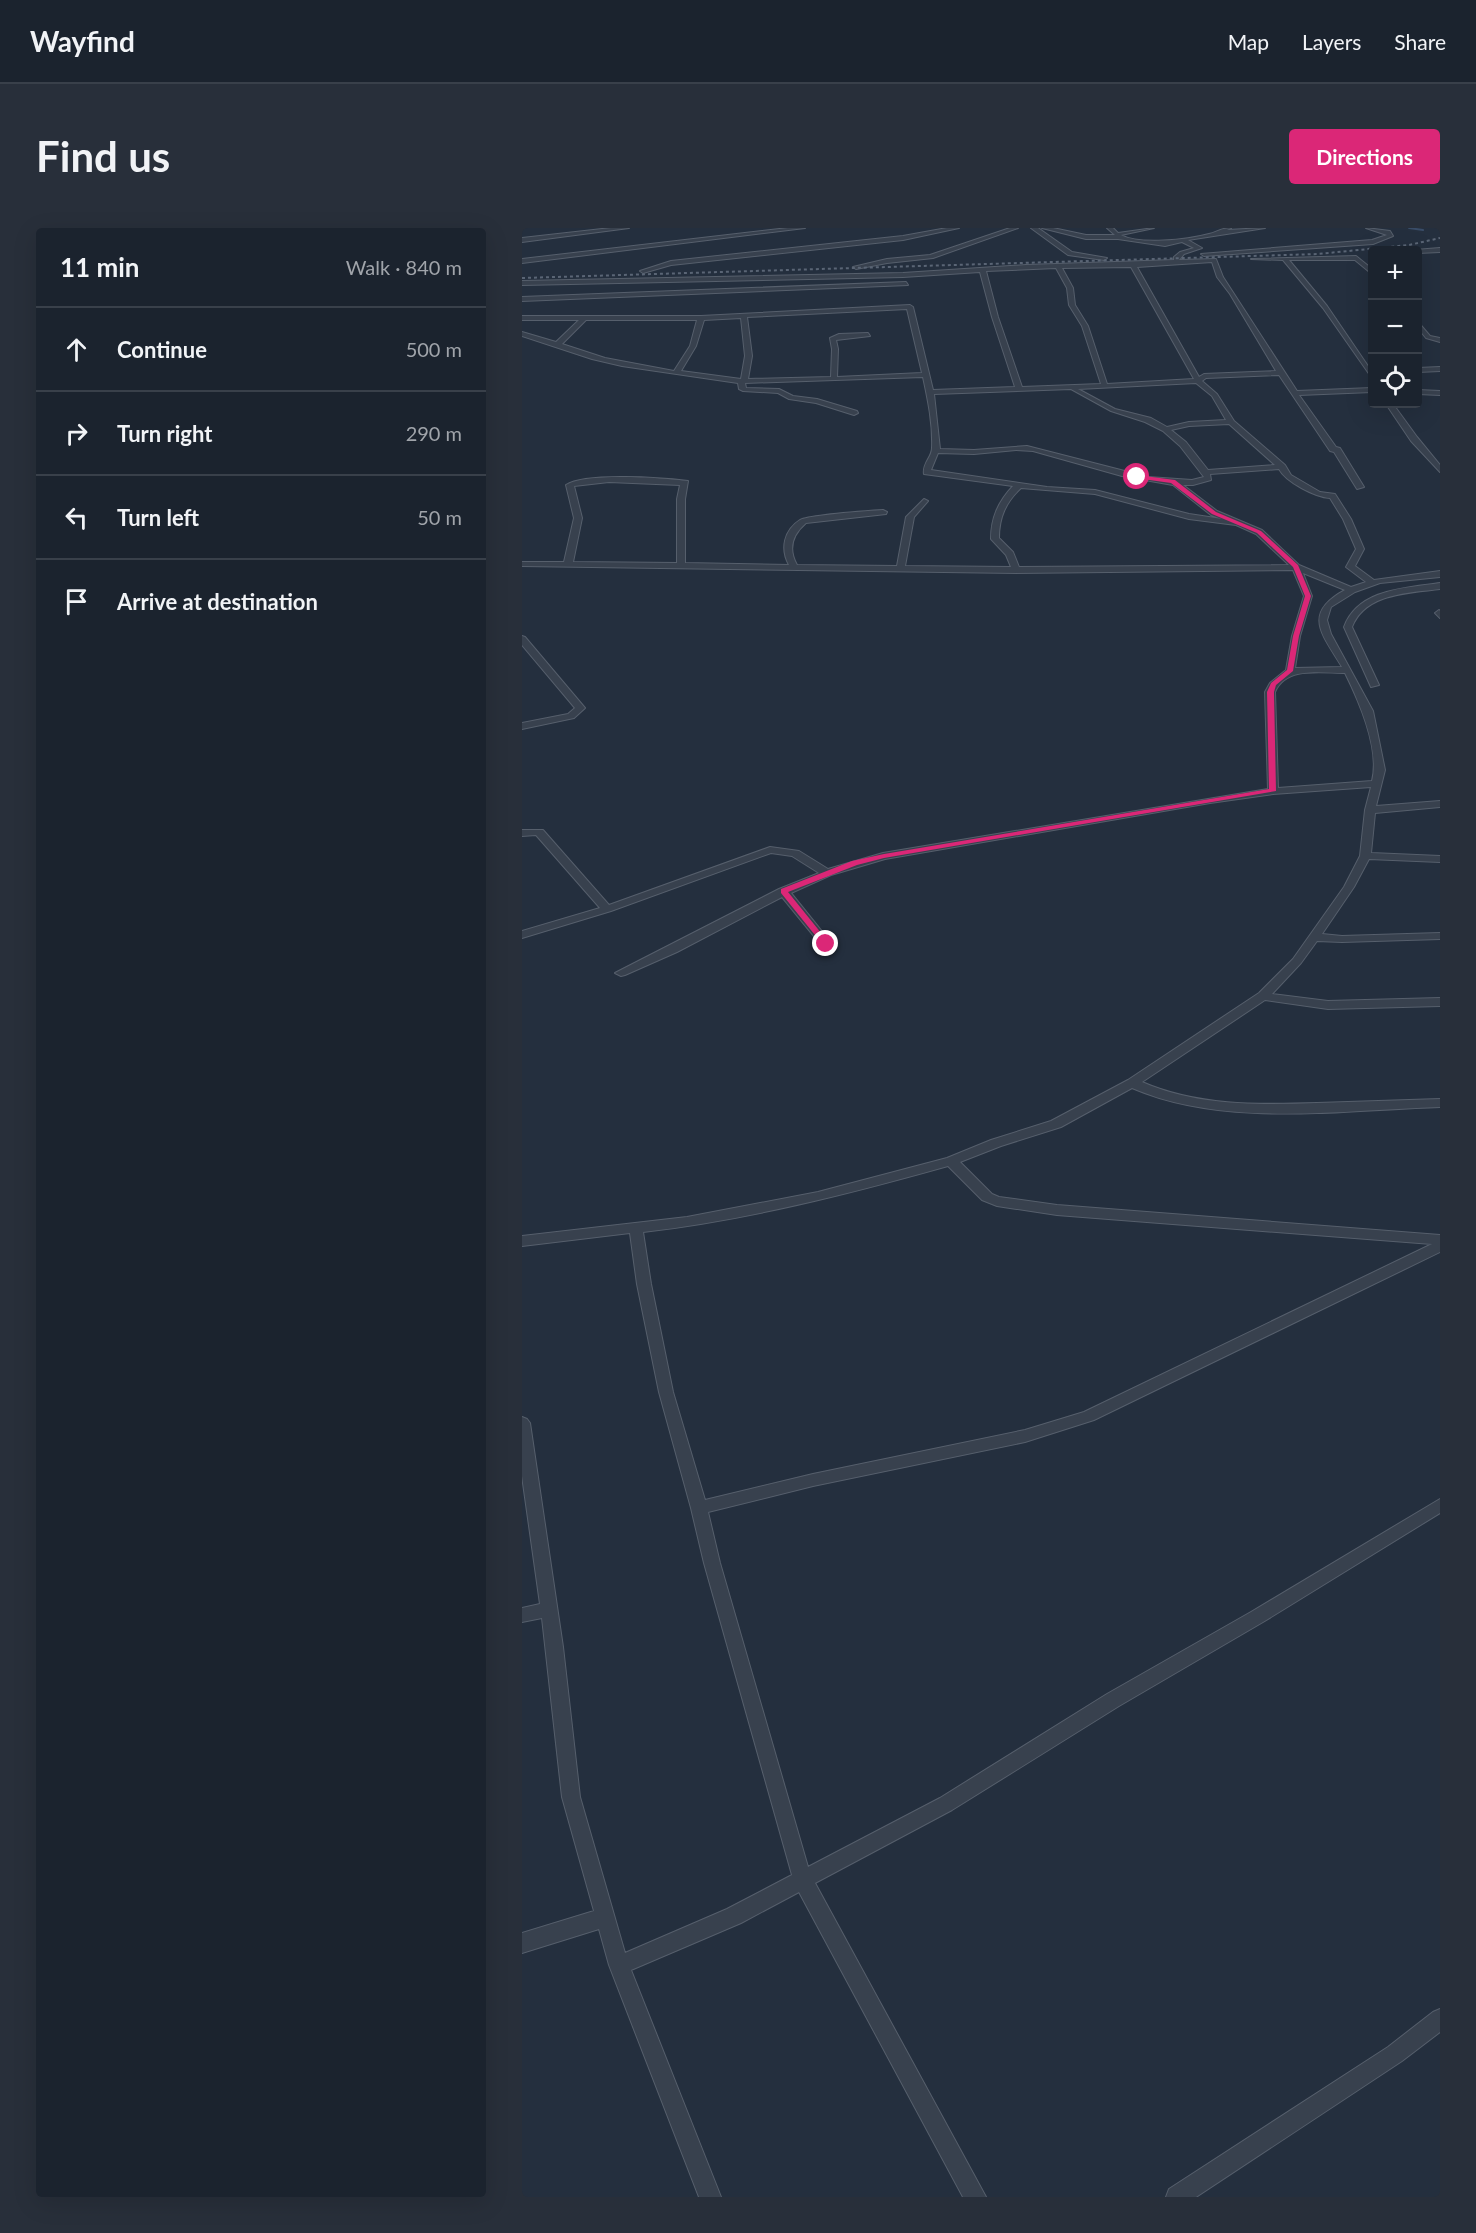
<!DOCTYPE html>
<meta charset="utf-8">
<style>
:root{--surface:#1b232e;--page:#282f3a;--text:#f1f3f6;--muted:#a0a4aa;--line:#39404a;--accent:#db2777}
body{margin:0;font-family:Lato,sans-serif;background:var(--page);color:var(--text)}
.controls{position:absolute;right:18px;top:18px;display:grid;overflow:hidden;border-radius:6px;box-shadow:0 6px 24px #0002}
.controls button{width:54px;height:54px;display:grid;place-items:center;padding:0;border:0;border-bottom:2px solid var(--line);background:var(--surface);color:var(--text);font:30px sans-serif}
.stop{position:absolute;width:18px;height:18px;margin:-14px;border:4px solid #db2777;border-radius:50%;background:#fff}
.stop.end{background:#db2777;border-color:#fff;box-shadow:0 2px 6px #0008}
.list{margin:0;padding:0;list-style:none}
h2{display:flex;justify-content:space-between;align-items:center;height:78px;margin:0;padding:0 24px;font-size:26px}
h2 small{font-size:20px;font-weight:400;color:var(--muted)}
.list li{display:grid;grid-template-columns:39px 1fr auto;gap:18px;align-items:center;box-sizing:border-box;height:84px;padding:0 24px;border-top:2px solid var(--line)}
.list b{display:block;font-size:22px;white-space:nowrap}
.list em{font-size:20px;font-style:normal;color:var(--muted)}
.icon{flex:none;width:33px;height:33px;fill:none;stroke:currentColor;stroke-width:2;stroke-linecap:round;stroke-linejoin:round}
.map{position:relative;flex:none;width:918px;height:1969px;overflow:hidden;border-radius:6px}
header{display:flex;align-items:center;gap:36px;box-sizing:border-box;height:84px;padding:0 30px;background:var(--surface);border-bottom:2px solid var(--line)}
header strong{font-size:28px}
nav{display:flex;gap:33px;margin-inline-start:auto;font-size:21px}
.intro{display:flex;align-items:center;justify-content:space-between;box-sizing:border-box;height:144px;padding:0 36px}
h1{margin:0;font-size:42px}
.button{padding:15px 27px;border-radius:6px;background:var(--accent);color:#fff;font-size:21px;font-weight:700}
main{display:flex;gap:36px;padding:0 36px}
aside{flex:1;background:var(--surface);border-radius:6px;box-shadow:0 6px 24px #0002}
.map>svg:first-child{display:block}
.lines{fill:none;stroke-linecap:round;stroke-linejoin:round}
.stream{stroke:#394c67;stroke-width:2}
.street-casing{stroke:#565f6c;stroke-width:2}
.street{fill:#38414e;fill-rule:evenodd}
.rail{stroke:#5a6575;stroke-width:2;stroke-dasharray:3 3;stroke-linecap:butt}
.route{fill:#db2777}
</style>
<header>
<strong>Wayfind</strong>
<nav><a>Map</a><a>Layers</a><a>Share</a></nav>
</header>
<div class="intro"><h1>Find us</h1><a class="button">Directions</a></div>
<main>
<aside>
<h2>11 min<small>Walk · 840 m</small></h2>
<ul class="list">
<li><svg class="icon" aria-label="ahead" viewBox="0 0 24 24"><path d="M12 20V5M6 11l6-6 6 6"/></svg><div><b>Continue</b></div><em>500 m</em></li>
<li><svg class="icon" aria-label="right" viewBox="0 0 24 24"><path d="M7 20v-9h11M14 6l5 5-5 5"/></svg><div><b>Turn right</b></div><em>290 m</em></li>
<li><svg class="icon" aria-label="left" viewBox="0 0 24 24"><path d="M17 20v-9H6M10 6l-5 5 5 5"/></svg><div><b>Turn left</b></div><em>50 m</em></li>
<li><svg class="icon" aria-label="arrive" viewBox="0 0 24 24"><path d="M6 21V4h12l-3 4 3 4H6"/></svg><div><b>Arrive at destination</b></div></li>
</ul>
</aside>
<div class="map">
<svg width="918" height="1969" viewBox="0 0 918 1969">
<rect width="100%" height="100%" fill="#242f3e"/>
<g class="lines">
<!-- stream -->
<path class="stream" d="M 887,0 L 901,2"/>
<defs>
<path id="street" d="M 89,0 L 107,0 L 0,14 L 0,10 Z
M 266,0 L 283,0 L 0,35 L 0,31 Z
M 425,0 L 437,0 L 381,12 L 149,37 L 121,45 L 118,43 L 149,33 L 381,8 Z
M 488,0 L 496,0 L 411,30 L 365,35 L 334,41 L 331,39 L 365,31 L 408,27 Z
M 509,0 L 516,0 L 550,24 L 585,30 L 582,32 L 546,27 Z
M 520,0 L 531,0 L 564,7 L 593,7 L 585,0 L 591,0 L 596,5 L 632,0 L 599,7 C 617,17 665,12 687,6 C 695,4 700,0 709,0 L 705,2 L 743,0 L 666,12 L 680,20 L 662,26 L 657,32 L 694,31 L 701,49 L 775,163 L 850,160 L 850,164 L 777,167 L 814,219 L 818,220 L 842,259 L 835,261 L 812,224 L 808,223 L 757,147 L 684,150 L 680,153 L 695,166 L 712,193 L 763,237 L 769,247 L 798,264 L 813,266 L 829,291 L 842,321 L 833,338 L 852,352 L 918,343 L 918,349 L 858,355 L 833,364 L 809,379 L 805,392 L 809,406 L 851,483 L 863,542 L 854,578 L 918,573 L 918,579 L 853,585 L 849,625 L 918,628 L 918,634 L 847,631 L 832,659 L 800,706 L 820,708 L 918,705 L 918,711 L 820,714 L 795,713 L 779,735 L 750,766 L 806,773 L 918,770 L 918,778 L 806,781 L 743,772 L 620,854 C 675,878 735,877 795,875 C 836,874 877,872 918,871 L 918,879 C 820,882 703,900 610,860 L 539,899 L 479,918 L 438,934 L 470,966 L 477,969 L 535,977 L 918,1007 L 918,1024 L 572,1192 L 503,1214 L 291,1258 L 186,1284 L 198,1335 L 286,1639 L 418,1570 L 585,1466 L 729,1384 L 918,1271 L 918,1285 L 741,1394 L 597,1478 L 430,1582 L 293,1655 L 464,1969 L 441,1969 L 277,1664 L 219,1695 L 109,1742 L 199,1969 L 177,1969 L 87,1737 L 77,1701 L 0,1725 L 0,1705 L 72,1683 L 40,1569 L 20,1390 L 0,1394 L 0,1380 L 18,1376 L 0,1248 L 0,1189 L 5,1191 L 8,1195 L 41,1419 L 58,1569 L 103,1725 L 205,1681 L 270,1647 L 182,1335 L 169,1280 L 137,1164 L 115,1056 L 108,1005 L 0,1018 L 0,1008 L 165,989 L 296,964 L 425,930 L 469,912 L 529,893 L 606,852 L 737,765 L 771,731 L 822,659 L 838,628 L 843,582 L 849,559 L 751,566 L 688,575 L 363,631 L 309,647 L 269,665 L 310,716 L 304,719 L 300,718 L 260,669 L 155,724 L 103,747 L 99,748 L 93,745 L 257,661 L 297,645 L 270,628 L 249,625 L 89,683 L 0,710 L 0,703 L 78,680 L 14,607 L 0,608 L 0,602 L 21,602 L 87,677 L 248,619 L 277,623 L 306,641 L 361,625 L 746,561 L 743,464 L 748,455 L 764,442 L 770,408 L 782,368 L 771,342 L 494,345 L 0,338 L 0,334 L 42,334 L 52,290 L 44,257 C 64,244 141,250 166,253 L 163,271 L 163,335 L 267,337 C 258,321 262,302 278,292 C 287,287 346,283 361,282 L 365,284 L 364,286 L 284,295 C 270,307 266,321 275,337 L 375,338 L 384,289 L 402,271 L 406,273 L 392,289 L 383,338 L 489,339 L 484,327 L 469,311 C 469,290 476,274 491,258 L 402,246 C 400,236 410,229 410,220 C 411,196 406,172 401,149 L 223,155 L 224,160 L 257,161 L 271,168 L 295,171 L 335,183 L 336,185 L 332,187 L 294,175 L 267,171 L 256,165 L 221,163 L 217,161 L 216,155 L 100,138 L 70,131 L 0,108 L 0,104 L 34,114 L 57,92 L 0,92 L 0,88 L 179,88 L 388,77 L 391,79 L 411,162 L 493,159 L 470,89 L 458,44 L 381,49 L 0,57 L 0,53 L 381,45 L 504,37 L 652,32 L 652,29 L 658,24 L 672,20 L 660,14 L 643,18 L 596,11 L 564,11 ZM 690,34 L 695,49 L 708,66 L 754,143 L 682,146 L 677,149 L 615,39 ZM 609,39 L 672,151 L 585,156 L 566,98 L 553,77 L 551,60 L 540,40 ZM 534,40 L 545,60 L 547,77 L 560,98 L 579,156 L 500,159 L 476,89 L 464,43 ZM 385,81 L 400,145 L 315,149 L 316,121 L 314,112 L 348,108 L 346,105 L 317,106 L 308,110 L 310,121 L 309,149 L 226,151 L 230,128 L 225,89 ZM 219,90 L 223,128 L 219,151 L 159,143 L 174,118 L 182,92 ZM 64,92 L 175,92 L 168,118 L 152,143 L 83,130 L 40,116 ZM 674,155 L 690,168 L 704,192 L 667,194 L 645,199 L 629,190 L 593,181 L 556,161 ZM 549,161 L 589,183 L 623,194 L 641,203 L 658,218 L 682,249 L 670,252 L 626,249 L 505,218 L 452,222 L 418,221 L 412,166 ZM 707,196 L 753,237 L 686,242 L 664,214 L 649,202 L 667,198 ZM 494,222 L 511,223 L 600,248 L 651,257 L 689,287 L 700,291 L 667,286 L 573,262 L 525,259 L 409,242 L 416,225 L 452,226 ZM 757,241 C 764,254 793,269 808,270 L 821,291 L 834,321 L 824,339 L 844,354 L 829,359 L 777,337 L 740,302 L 695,283 L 661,257 L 671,257 L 689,252 L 688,246 ZM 87,254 L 158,257 L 155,271 L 155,335 L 51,334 L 60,290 L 52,258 ZM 499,260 L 573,266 L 667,291 L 714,297 L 734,306 L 767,337 L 497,339 L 491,324 L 477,310 C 477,289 484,274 499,260 ZM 781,345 L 823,362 C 779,386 801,407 820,439 L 773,440 L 778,408 L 790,368 ZM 823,445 C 837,473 858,522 850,553 L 756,560 L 753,464 C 764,438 799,445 823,445 ZM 426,938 L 460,972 L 475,978 L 535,987 L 910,1016 L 562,1184 L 503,1202 L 291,1246 L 183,1272 L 151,1164 L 129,1056 L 121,1004 C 225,992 326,966 426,938 Z
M 844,0 L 868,3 L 871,8 L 851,16 L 682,28 L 679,26 L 850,12 L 865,7 Z
M 918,20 L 918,24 L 896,25 L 893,22 Z
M 834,28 L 850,41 L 850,46 L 833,32 L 767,32 L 805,78 L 850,144 L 850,150 L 801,80 L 761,32 L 729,31 Z
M 384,54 L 386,57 L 0,73 L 0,69 Z
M 896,94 L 908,108 L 918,110 L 918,114 L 904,110 L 896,100 Z
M 918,139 L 918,143 L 896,144 L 896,140 Z
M 896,162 L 918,163 L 918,167 L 896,166 Z
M 864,176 L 871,176 L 895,209 L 918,237 L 918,244 L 889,213 Z
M 918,355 L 918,361 C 887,365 843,365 830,399 L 857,457 L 849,459 L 822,399 C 836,361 883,360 918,355 Z
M 917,382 L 918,383 L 918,390 L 913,385 Z
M 0,408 L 3,409 L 63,480 L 52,490 L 0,501 L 0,495 L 46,486 L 53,480 L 0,417 Z
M 918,1781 L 918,1804 L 880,1833 L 674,1969 L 644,1969 L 647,1961 L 866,1819 L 911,1784 Z"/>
</defs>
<!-- street casing -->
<use href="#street" class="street-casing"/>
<!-- street -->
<use href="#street" class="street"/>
<!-- rail -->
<path class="rail" d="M 0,50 L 796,26 L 887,17 L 918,10"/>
</g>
<!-- route -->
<path class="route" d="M 615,247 L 653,252 L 694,284 L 739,303 L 776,337 L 789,368 L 777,408 L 771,443 L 754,457 L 752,464 L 754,563 L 362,630 L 335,637 L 266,664 L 308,716 L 301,717 L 259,665 L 259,661 L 330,633 L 362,626 L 747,561 L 745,464 L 749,455 L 765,442 L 771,408 L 783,368 L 771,339 L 735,305 L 690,286 L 649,255 L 613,250 Z"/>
</svg>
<div class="controls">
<button>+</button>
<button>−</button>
<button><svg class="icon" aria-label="locate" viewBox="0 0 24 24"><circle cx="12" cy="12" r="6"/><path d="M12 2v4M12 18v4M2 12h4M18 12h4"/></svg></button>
</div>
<div class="stop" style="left:615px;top:249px"></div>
<div class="stop end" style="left:304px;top:716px"></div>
</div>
</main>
